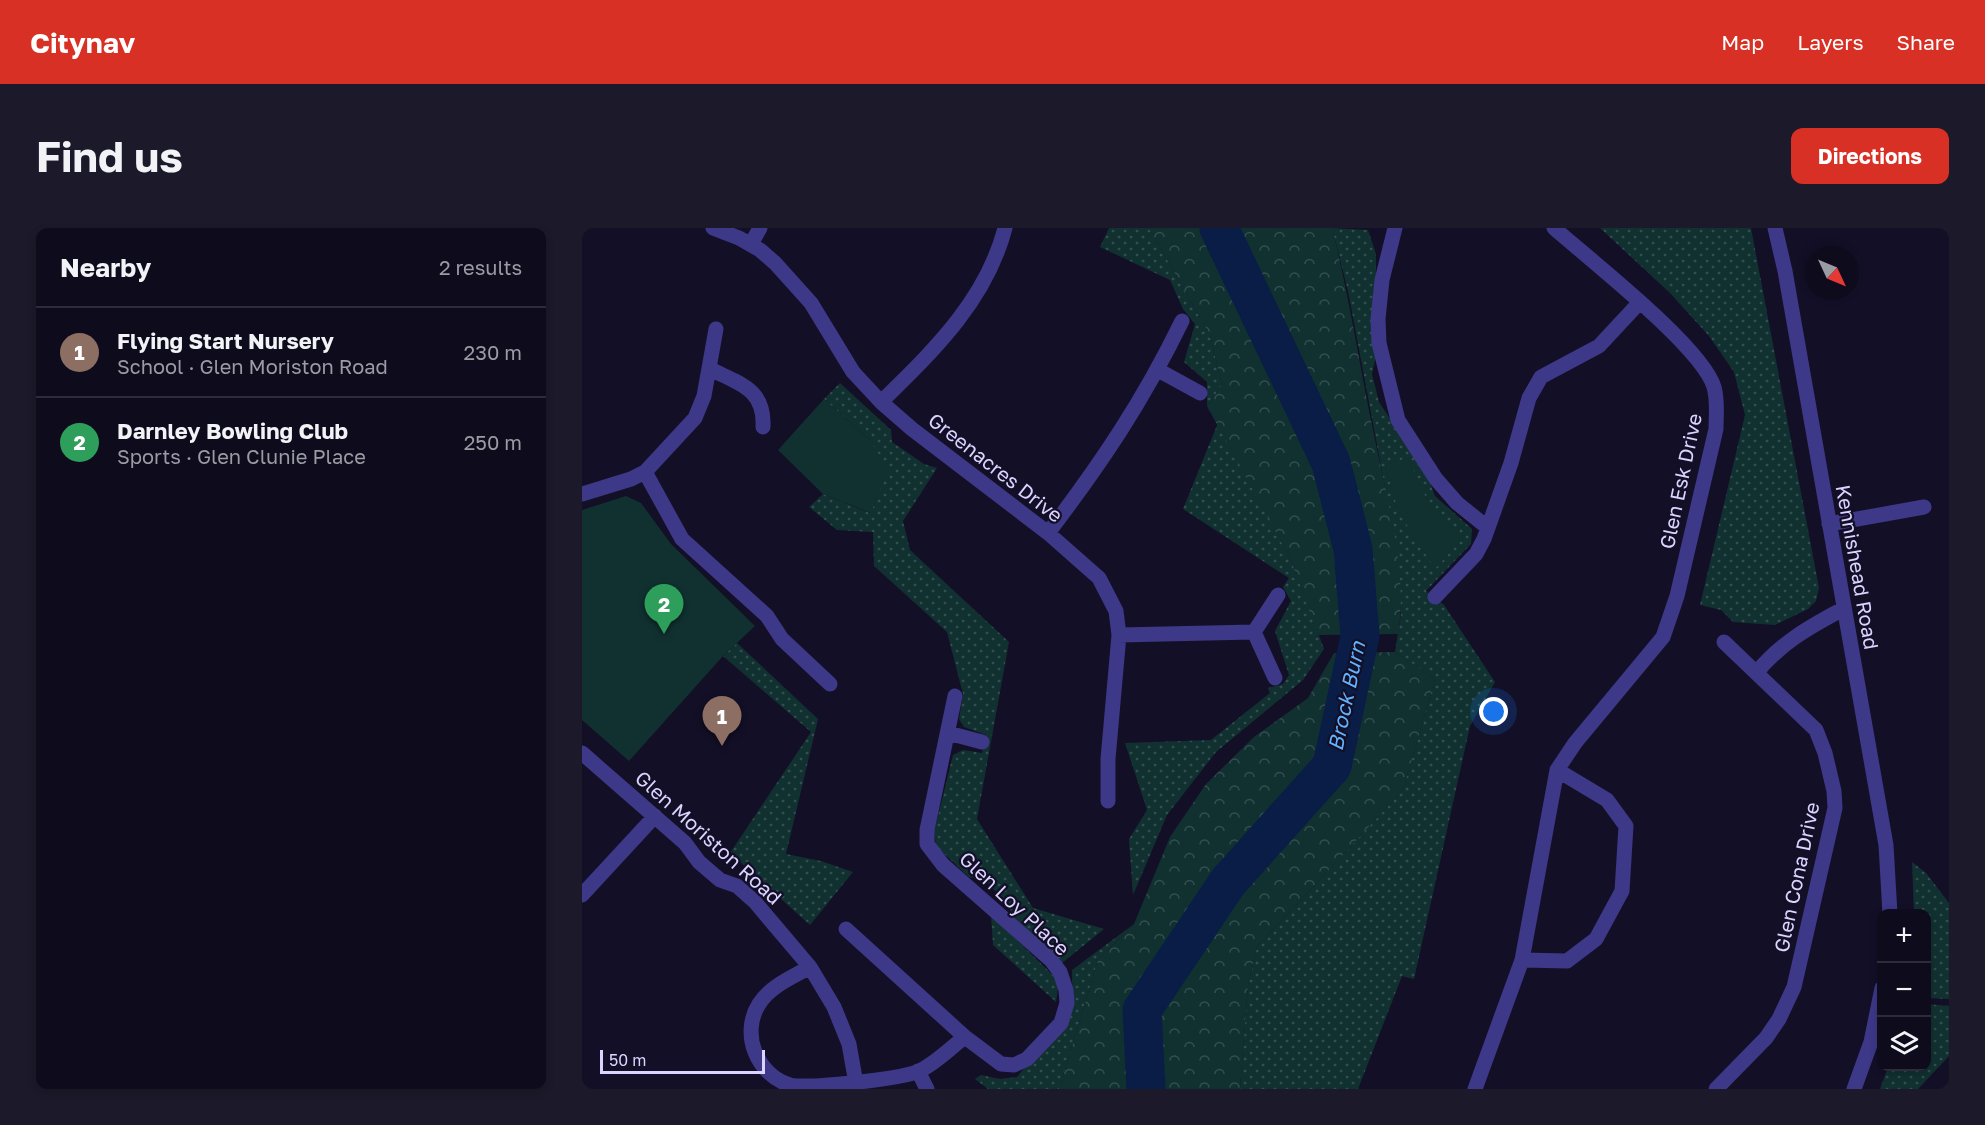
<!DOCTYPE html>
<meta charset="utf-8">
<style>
:root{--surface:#0e0b1d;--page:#1c192a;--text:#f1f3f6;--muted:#9b9ba4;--line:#2e2b3b;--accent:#d93025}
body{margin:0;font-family:"Golos Text",sans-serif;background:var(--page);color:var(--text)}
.controls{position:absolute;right:18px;bottom:18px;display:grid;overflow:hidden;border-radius:12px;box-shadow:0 3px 9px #0003}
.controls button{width:54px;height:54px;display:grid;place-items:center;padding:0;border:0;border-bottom:2px solid var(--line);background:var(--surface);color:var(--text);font:30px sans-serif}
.compass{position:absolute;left:1223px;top:18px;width:54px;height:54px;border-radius:50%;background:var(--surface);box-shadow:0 3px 9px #0003;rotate:134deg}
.scale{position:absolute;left:18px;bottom:15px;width:165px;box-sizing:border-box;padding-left:6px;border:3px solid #dad4ff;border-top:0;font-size:16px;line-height:21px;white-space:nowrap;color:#dad4ff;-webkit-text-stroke:4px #130f27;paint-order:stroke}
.you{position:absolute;left:912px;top:484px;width:21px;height:21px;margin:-15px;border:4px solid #fff;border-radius:50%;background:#1a73e8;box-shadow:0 0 0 9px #1a73e833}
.badge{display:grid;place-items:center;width:39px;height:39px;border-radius:50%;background:var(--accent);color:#fff;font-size:20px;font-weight:700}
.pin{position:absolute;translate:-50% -50px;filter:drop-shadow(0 2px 3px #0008)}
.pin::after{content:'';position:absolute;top:32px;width:21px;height:18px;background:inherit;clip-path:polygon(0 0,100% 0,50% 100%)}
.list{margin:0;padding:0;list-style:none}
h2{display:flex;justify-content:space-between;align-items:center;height:78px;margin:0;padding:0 24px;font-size:26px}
h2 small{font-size:20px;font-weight:400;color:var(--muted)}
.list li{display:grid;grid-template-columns:39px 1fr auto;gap:18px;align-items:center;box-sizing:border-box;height:90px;padding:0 24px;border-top:2px solid var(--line)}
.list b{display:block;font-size:22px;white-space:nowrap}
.list p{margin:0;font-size:20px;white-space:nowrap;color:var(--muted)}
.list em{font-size:20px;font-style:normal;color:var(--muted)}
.icon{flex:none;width:33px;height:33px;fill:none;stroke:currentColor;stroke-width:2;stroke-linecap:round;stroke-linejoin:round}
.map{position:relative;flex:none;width:1367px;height:861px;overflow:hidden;border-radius:12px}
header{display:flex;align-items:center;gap:36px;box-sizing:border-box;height:84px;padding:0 30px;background:var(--accent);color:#fff}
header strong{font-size:28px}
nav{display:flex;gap:33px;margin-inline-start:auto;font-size:21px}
.intro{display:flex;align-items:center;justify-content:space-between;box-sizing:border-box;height:144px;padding:0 36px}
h1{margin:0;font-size:42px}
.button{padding:15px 27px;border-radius:12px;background:var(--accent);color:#fff;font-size:21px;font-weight:700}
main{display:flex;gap:36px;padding:0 36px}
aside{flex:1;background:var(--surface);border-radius:12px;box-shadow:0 3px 9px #0003}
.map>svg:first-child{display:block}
.grass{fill:url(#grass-dots)}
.forest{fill:url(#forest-crowns)}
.green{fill:#113131}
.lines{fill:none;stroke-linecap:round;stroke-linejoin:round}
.river{stroke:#091d46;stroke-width:39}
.minor{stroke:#3d3887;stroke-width:15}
.labels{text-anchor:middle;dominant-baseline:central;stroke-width:4.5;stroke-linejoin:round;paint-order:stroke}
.street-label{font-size:20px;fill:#dad4ff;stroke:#130f27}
.water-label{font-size:21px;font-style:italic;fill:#62b3ff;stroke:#130f27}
</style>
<header>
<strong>Citynav</strong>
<nav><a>Map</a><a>Layers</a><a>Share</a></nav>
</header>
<div class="intro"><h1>Find us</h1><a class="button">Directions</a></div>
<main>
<aside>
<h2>Nearby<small>2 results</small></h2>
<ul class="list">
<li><span class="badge" style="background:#8d6e63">1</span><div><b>Flying Start Nursery</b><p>School · Glen Moriston Road</p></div><em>230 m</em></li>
<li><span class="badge" style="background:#2e9e5b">2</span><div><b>Darnley Bowling Club</b><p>Sports · Glen Clunie Place</p></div><em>250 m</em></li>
</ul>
</aside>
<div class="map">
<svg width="1367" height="861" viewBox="0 0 1367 861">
<defs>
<pattern id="grass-dots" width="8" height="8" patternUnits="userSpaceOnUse" patternTransform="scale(1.5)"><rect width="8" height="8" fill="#113131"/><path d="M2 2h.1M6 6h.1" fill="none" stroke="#334e50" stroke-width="1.8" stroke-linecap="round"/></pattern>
<pattern id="forest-crowns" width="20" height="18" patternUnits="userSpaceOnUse" patternTransform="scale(1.5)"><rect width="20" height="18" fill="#113131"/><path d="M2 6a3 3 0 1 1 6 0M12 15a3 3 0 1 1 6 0" fill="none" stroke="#334e50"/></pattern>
</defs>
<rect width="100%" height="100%" fill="#130f27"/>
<!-- grass -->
<path class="grass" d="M 527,0 L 567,0 L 628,107 L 640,157 L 625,178 L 625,154 L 602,134 L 613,96 L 601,81 L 588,52 L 518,19 Z
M 750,0 L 786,2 L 794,26 L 794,128 L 790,146 L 797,174 L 845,247 L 853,268 L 890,301 L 889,316 L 844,363 L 862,377 L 913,454 L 888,498 L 832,751 L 820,748 L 776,861 L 658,861 L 666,757 L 675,719 L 821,562 L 853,451 L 813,424 L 819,386 L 812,307 L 766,63 Z
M 1018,0 L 1169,0 L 1237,360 L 1234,373 L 1226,381 L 1193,397 L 1151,394 L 1139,382 L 1118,377 L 1163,187 L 1152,144 L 1127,108 L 1088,65 Z
M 258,155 L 309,202 L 310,214 L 342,236 L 355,240 L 321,293 L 328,322 L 427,414 L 395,591 L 451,680 L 522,701 L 480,735 L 431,693 L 427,678 L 403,652 L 387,649 L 354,618 L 352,604 L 371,527 L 381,522 L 400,525 L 404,507 L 382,499 L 377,491 L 381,466 L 365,404 L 292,338 L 291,304 L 255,302 L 227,279 L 241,266 L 288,285 L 288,212 L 242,171 Z
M 636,195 L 709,332 L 742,421 L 721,452 L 634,524 L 585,587 L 551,667 L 547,611 L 565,582 L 543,515 L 629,512 L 688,465 L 686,460 L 701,456 L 707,447 L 693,403 L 709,373 L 701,359 L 707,350 L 601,281 Z
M 155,415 L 236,491 L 204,626 L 239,633 L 271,644 L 228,697 L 148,625 L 229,504 L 141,428 Z
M 1330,634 L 1344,645 L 1367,675 L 1367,771 L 1345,770 L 1344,686 L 1332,685 Z
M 409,687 L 477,753 L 474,774 L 411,717 Z
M 552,696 L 516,732 L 477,861 L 406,861 L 393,851 L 399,847 L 418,851 L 435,849 L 491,780 L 490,742 Z
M 1345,776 L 1367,778 L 1367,828 L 1336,861 L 1298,861 L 1306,839 L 1344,838 Z"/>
<!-- forest -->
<path class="forest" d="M 567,0 L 750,0 C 767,67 777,135 791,202 C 803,263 827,345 816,406 L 736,407 L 709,332 L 625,178 L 640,157 L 628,107 Z
M 813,424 L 853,451 L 821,562 L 675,719 L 666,757 L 658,861 L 477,861 L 516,732 L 552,696 L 588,609 L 624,556 L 672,509 L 726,470 L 752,425 Z"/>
<!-- green -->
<path class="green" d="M 242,171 L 288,212 L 306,241 L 289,285 L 241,266 L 196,222 Z
M 826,230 L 846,274 L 882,309 L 853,341 L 816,283 L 803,236 Z
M 44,268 L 59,275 L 89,316 L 173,398 L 141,428 L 47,533 L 0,492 L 0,282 Z"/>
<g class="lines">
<!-- river -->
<path class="river" d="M 564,861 L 560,782 L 646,654 L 750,538 L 778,408 L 771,321 L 749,235 L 637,0"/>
<!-- minor -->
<path class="minor" d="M 131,0 L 157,10 L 178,22 L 193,35 L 229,75 L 271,144 L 299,174 L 330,201 L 466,305 L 517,350 L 534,383 L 537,407 L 526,531 L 526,573
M 813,0 L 800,52 L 796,91 L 797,115 L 816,192 L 854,251 L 875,275 L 906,300
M 1193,0 L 1203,43 L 1304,617 L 1308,686
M 169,16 L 178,0
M 128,141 C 158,156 183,161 181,199
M 576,142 L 618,165
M 299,174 C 351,123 404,73 423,0
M 63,244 L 100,311 L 185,388 L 200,411 L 248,456
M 0,266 L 49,251 L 63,244 L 113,190 L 122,168 L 134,101
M 1247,296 L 1342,279
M 466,305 C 520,234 561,173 600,93
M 853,369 L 894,326 L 902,311 L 929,235 L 947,170 L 959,149 L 1017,118 L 1057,75
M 537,407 L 672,404
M 1175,444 C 1199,415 1227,399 1261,381
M 693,450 L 672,404 L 696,367
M 366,505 L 400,514
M 0,525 L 103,615 L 117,634 L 138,652 L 155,658 L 173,674 L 228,739 L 252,779 L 267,816 L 275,861
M 0,667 L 73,588
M 264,701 L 383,809
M 940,732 L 985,733 L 1014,711 L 1040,663 L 1044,598 L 1025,572 L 975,542
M 228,739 C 211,749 188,758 177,776 C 158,806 175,847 208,857 C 228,861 315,851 335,844 C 352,837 368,820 383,809 L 419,836 L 432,837 L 445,831 L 479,795 L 485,775 L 484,762 L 478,744 L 469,732 L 361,637 L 345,616 L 345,602 L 373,468
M 336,843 L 345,861
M 893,861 L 940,732 L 975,542 L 993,515 L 1081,409 L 1095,368 L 1134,201 C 1134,187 1136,173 1132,159 C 1120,119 1008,32 972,0
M 1134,861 L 1184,810 L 1197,791 L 1212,759 L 1253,580 L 1252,563 L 1243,525 L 1234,502 L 1142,414
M 1272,861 L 1289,814 L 1300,760"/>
</g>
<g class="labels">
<!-- street labels -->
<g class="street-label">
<text transform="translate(414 239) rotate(38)">Greenacres Drive</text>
<text transform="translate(1098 253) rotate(-78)">Glen Esk Drive</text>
<text transform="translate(1276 339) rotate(80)">Kennishead Road</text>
<text transform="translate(127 609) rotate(42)">Glen Moriston Road</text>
<text transform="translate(1214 649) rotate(-78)">Glen Cona Drive</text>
<text transform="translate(433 675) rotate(43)">Glen Loy Place</text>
</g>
<!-- water labels -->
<g class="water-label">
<text transform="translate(764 468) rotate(-78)">Brock Burn</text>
</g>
</g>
</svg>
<div class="controls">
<button>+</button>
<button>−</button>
<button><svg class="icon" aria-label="layers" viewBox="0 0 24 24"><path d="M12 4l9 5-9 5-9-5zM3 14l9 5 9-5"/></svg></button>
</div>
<svg class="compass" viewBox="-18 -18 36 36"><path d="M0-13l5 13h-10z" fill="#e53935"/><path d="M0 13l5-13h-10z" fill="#9b9ba4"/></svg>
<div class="scale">50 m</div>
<div class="you"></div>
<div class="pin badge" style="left:140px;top:518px;background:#8d6e63">1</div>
<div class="pin badge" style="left:82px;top:406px;background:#2e9e5b">2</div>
</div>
</main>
